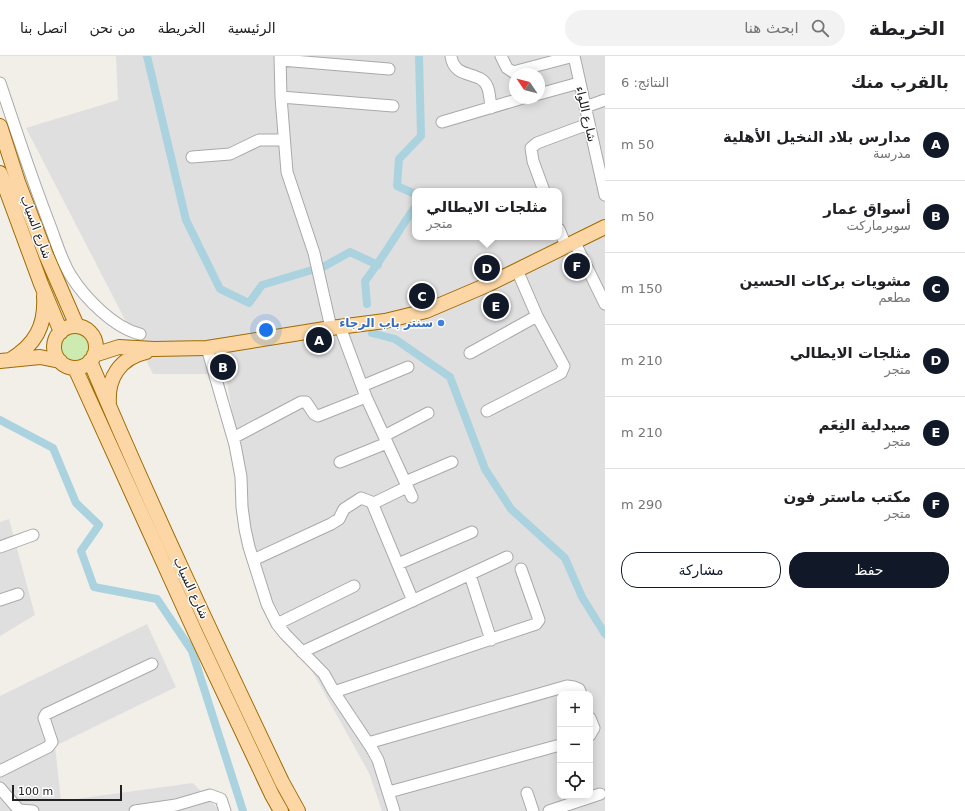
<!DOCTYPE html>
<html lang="ar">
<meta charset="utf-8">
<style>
:root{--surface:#fff;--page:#f2f2f2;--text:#202124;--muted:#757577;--line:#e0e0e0;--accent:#111827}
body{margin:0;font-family:"DejaVu Sans","Noto Naskh Arabic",sans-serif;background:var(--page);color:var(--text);direction:rtl}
.controls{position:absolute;right:12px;bottom:12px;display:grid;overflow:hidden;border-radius:8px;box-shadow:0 2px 10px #0003}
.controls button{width:36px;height:36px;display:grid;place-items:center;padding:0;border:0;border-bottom:1px solid var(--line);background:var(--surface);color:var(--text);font:20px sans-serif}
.compass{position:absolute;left:509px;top:12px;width:36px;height:36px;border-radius:50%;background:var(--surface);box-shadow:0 2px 10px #0003;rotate:305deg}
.scale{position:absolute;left:12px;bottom:10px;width:110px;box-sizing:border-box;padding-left:4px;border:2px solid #222;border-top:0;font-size:11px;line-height:14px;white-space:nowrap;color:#222;-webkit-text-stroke:3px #fff;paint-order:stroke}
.you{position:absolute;left:266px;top:274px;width:14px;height:14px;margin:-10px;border:3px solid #fff;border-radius:50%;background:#1a73e8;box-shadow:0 0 0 6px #1a73e833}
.badge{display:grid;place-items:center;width:26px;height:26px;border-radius:50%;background:var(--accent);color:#fff;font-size:13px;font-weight:700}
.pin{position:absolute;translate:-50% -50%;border:2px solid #fff;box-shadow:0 1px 4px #0006}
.popup{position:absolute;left:412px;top:132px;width:150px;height:52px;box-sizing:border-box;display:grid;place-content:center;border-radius:8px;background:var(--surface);filter:drop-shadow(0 1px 3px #0005);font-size:13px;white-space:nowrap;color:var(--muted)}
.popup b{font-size:15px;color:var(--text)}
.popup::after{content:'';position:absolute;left:50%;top:100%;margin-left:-8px;border:8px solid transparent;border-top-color:var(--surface)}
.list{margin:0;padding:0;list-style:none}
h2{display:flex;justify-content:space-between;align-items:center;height:52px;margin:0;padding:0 16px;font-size:17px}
h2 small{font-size:13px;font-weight:400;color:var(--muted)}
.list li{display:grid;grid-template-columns:26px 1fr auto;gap:12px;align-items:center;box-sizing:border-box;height:72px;padding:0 16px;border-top:1px solid var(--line)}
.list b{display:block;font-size:15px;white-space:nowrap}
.list p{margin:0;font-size:13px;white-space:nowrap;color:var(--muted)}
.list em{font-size:13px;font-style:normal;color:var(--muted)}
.actions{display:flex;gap:8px;padding:12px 16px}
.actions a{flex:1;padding:9px 0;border:1px solid var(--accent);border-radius:16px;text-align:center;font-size:14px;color:var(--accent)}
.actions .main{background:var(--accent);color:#fff}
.icon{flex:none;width:22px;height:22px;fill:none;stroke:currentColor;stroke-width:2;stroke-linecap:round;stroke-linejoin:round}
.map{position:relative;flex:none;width:605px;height:755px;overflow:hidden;direction:ltr}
header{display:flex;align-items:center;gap:24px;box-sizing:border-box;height:56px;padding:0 20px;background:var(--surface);border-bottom:1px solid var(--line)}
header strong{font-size:19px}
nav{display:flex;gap:22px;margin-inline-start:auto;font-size:14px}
.search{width:280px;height:36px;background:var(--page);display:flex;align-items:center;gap:10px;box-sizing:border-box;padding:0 14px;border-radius:22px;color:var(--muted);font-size:15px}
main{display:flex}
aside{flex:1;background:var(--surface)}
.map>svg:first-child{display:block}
.residential{fill:#e0dfdf;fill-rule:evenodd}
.grass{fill:#cdebb0}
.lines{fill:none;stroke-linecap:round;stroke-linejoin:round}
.canal{stroke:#aad3df;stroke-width:8}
.minor-casing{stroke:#a9a9a9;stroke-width:13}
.major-casing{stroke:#a06b00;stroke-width:16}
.minor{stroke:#fff;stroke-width:11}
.major{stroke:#fcd6a4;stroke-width:14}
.shop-dot{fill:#3f7fe0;stroke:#fff;stroke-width:1.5}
.labels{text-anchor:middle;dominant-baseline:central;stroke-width:3;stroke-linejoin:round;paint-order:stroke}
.street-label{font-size:12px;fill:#222;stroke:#fff}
.shop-label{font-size:12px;font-weight:bold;fill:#366cbe;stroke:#fff;text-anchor:end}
</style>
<header>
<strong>الخريطة</strong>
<div class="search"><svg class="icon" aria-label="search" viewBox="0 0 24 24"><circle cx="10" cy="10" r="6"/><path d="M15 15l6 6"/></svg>ابحث هنا</div>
<nav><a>الرئيسية</a><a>الخريطة</a><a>من نحن</a><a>اتصل بنا</a></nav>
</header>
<main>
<aside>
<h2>بالقرب منك<small>النتائج: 6</small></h2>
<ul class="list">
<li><span class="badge">A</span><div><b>مدارس بلاد النخيل الأهلية</b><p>مدرسة</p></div><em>50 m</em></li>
<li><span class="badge">B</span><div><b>أسواق عمار</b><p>سوبرماركت</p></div><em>50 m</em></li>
<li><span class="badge">C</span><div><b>مشويات بركات الحسين</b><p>مطعم</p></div><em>150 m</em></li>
<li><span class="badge">D</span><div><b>مثلجات الايطالي</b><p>متجر</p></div><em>210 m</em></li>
<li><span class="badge">E</span><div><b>صيدلية النِعَم</b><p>متجر</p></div><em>210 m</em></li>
<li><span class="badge">F</span><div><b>مكتب ماستر فون</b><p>متجر</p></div><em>290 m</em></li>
</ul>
<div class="actions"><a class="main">حفظ</a><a>مشاركة</a></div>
</aside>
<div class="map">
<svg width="605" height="755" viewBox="0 0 605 755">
<rect width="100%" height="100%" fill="#f2efe9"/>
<!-- residential -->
<path class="residential" d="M 116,0 L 605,0 L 605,755 L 382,755 L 369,717 L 258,518 L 226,318 L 153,318 L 26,72 L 118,44 ZM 515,18 L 539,18 L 539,42 L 515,42 ZM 415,135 L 559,135 L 559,181 L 415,181 ZM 560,638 L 590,638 L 590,740 L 560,740 Z
M 9,463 L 35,559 L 0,580 L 0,466 Z
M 147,568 L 176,631 L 55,690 L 61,745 L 193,727 L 220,755 L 0,755 L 0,640 Z"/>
<!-- grass -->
<path class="grass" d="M59 290a17 17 0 1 1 34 0a17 17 0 1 1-34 0Z"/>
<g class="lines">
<!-- canal -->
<path class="canal" d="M 147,0 L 186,164 L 220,233 L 249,247 L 262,229 L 312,214
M 415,138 L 397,130 L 399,103 L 421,80 L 419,0
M 323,211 L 350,196 L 378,209
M 367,248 L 365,225 C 383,202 398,175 415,151
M 372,277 L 395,283 L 450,321 L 485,413 L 511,453 L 565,502 L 582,541 L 605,578
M 0,364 L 53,392 L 76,447 L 99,469 L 81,495 L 94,531 L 157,543 L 192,595 L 243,755"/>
<defs>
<path id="minor" d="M 280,0 L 281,41 L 287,116 L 314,197 L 331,272
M 451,0 C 454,24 480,14 487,30 C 490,36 490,46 491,52
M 501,0 L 507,12 L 513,16 L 574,0
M 574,0 L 605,139
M 281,4 L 389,13
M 0,27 C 16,74 31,121 49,167 C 56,185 61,204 71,220 C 85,242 114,272 140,278
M 539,38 L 579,27
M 281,41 L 393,50
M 585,51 L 605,44
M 442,66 L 523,42
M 192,101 L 230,98 L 259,84 L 284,84
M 544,135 L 533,105 L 531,92 L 537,87 L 588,68
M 559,173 L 566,190
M 575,187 L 605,248
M 340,271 L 366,341 L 412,441
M 207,292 L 235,389 L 241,421 L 242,451 L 245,473 L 249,491 L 267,548 L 277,568 L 285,578 L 324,618 L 334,636 L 372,693 L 378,704 L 394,755
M 470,297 L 537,260
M 362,330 L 408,311
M 487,355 L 561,317 L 564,310 L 537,260 L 517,214
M 384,380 L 428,357
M 233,382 L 301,346 L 306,346 L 314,358 L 318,360 L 366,341
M 340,406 L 387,387
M 405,426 L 452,406
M 407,431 L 374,447 L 373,449 L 413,545
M 0,491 L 33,479
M 253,504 L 331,468 L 339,463 L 344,453 L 361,442 L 374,447
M 398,508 L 472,476
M 470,519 L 491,584
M 0,544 L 18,538
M 277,568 L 354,530
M 302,596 L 507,501
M 334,636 L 536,568 L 539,564 L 521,513
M 590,662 L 594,672 L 590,679
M 368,687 L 567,630 L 574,631 L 579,633 L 581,638
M 0,715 L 48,691 L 52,686 L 44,662 L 46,658 L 152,608
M 0,732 L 19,754 L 33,755
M 389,736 L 560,689
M 527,737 L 533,755
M 135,755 L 176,749 L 210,739 L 221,743 L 225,755
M 549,755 L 600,738"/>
<path id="major" d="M 0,70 L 18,126 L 46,199 L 77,270
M 0,117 L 41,228 L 61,276
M54 291a21 21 0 1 1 42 0a21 21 0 1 1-42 0Z
M 94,299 L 119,291 L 154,293 L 207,292 L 331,272 L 385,265 L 426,255 L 487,229 L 605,171
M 10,304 C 35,289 46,270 44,240
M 0,305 L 40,301 L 60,305
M 90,305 C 150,448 216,587 282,726 L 298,755
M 75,312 L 195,576 L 272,739 L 281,755
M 109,348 C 107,322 120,302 146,296"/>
</defs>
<!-- minor casing -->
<use href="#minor" class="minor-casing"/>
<!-- major casing -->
<use href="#major" class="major-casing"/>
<!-- minor -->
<use href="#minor" class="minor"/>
<!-- major -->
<use href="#major" class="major"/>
</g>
<!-- markers -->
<circle class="shop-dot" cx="441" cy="267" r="4"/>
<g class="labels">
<!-- street labels -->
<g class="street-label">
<text transform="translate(586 58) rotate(77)">شارع اللواء</text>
<text transform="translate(36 171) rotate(69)">شارع السياب</text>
<text transform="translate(191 532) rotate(65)">شارع السياب</text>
</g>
<!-- shop labels -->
<g class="shop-label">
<text x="433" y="267">سنتر باب الرجاء</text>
</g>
</g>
</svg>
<div class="controls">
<button>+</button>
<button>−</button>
<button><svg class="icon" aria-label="locate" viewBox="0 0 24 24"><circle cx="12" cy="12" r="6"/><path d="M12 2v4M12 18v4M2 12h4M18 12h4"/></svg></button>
</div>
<svg class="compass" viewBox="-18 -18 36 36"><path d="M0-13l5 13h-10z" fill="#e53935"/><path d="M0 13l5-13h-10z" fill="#757577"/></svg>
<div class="scale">100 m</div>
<div class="you"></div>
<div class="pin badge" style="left:319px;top:284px">A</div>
<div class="pin badge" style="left:223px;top:311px">B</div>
<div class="pin badge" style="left:422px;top:240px">C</div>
<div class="pin badge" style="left:487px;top:212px">D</div>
<div class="popup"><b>مثلجات الايطالي</b>متجر</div>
<div class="pin badge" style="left:496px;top:250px">E</div>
<div class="pin badge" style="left:577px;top:210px">F</div>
</div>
</main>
